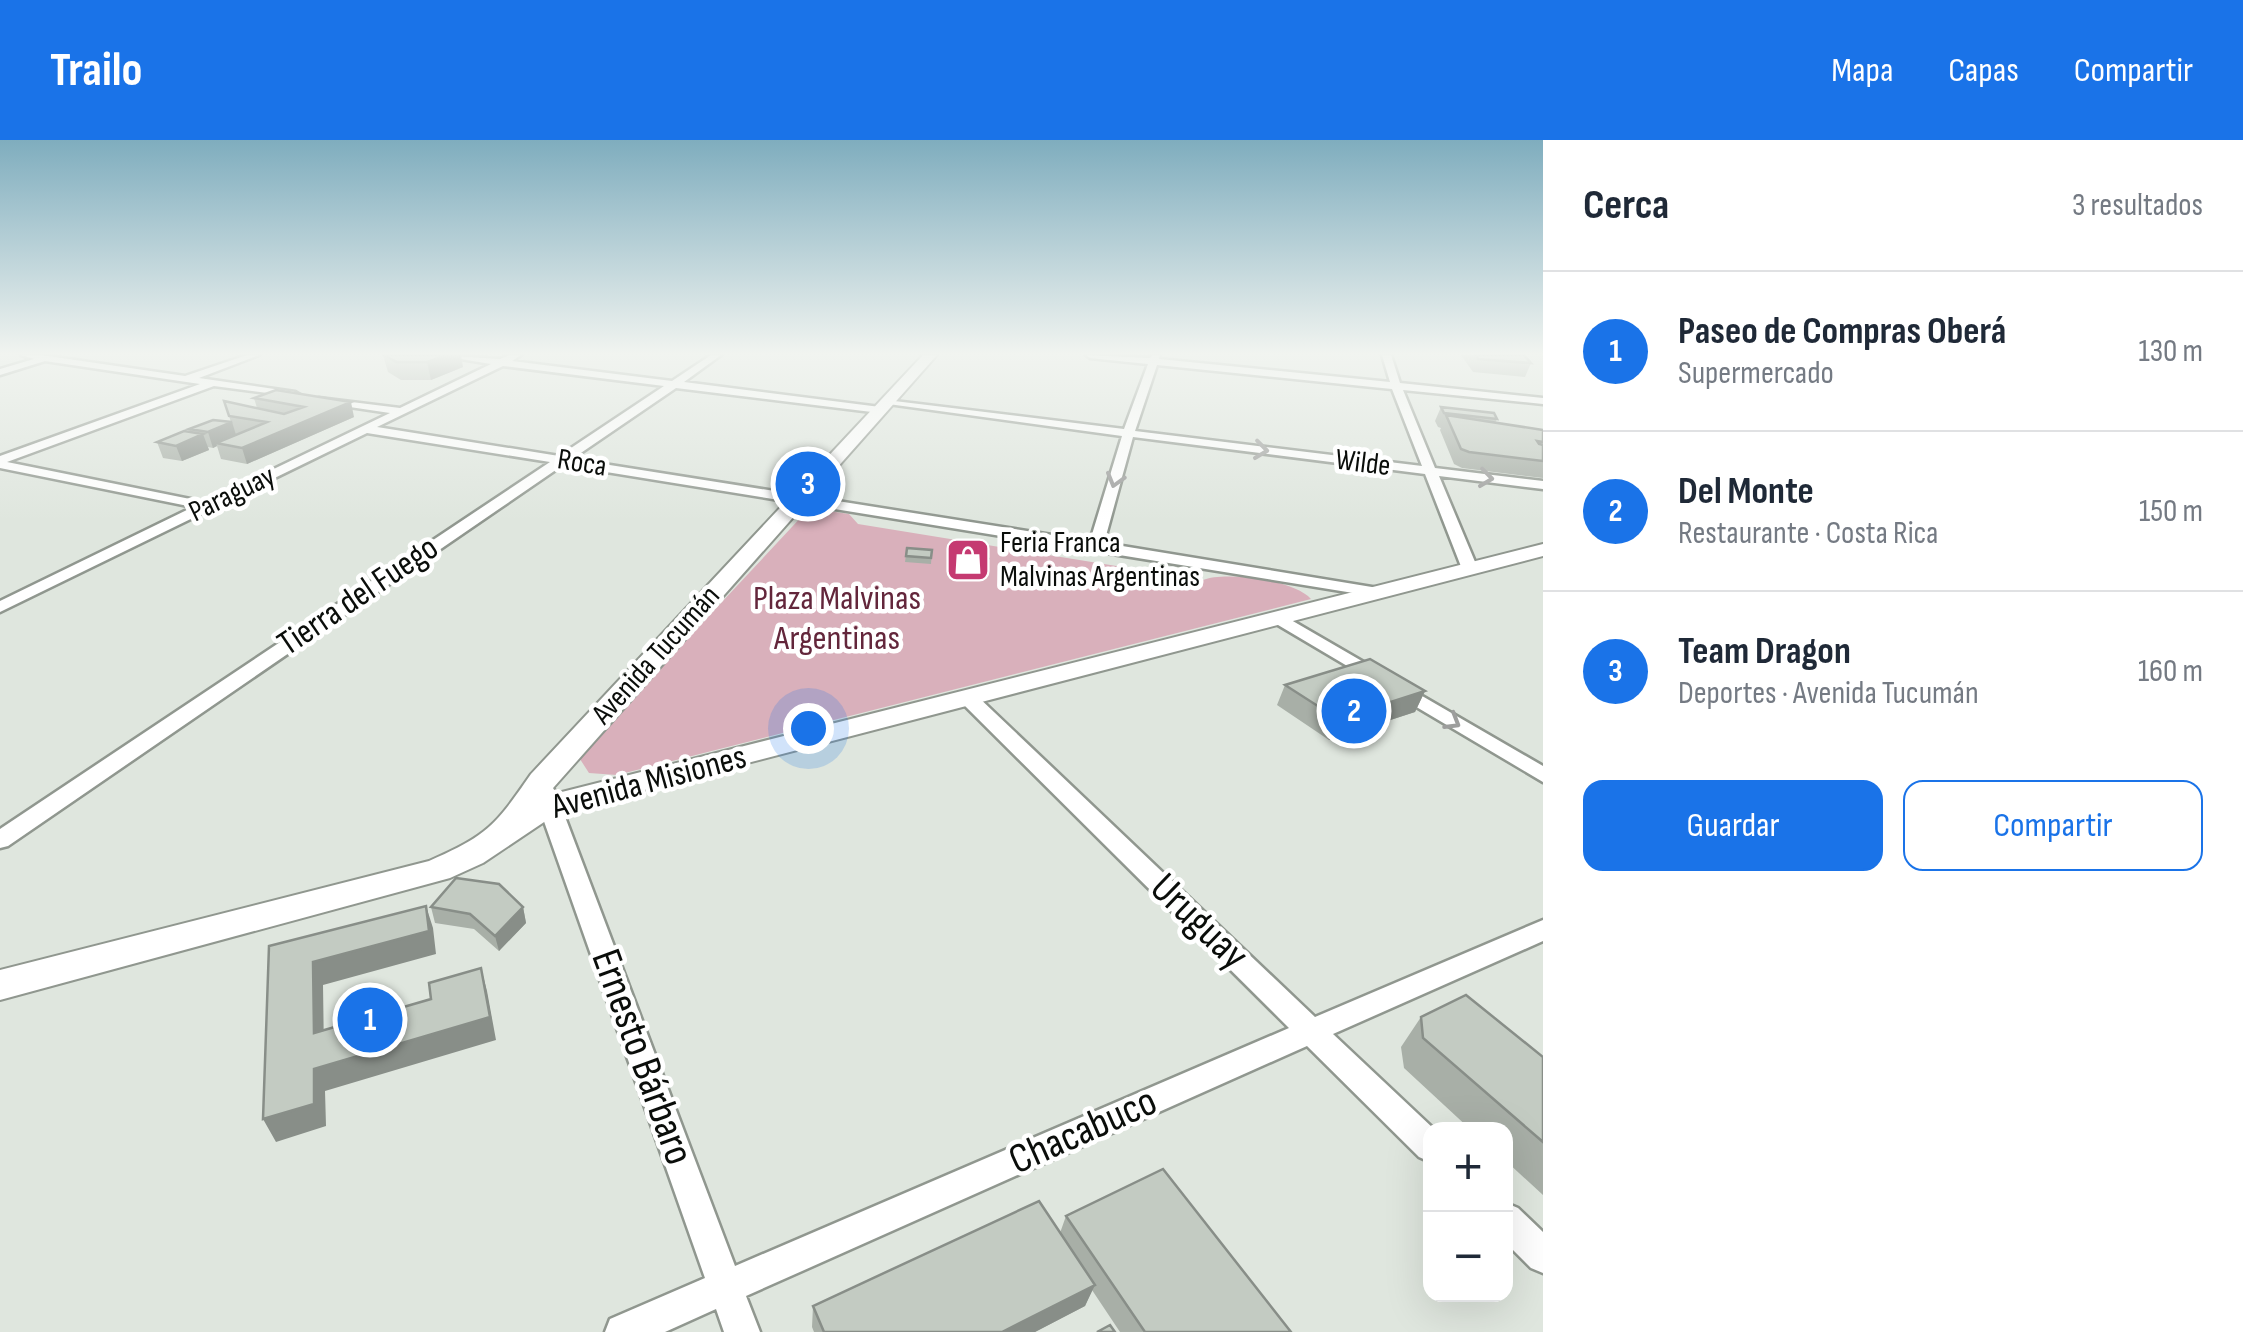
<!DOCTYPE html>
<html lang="es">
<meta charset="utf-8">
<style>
:root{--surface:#fff;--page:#f2f2f3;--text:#1f2937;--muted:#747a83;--line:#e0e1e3;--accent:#1a73e8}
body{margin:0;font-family:"Sofia Sans Condensed",sans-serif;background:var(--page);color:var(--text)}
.controls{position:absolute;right:30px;bottom:30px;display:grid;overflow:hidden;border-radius:20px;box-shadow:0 10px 40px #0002}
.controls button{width:90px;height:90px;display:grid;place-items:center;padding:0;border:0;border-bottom:2px solid var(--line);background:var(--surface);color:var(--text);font:50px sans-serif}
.you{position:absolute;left:808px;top:588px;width:35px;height:35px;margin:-25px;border:8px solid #fff;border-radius:50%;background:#1a73e8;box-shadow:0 0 0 15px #1a73e833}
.badge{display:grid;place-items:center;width:65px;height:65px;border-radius:50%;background:var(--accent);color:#fff;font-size:32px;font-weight:700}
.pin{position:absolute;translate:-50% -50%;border:5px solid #fff;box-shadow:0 2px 10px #0006}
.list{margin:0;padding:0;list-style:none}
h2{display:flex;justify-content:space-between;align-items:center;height:130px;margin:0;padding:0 40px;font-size:42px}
h2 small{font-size:32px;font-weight:400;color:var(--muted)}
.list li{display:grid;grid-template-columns:65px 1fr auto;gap:30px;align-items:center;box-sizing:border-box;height:160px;padding:0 40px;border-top:2px solid var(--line)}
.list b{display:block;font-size:38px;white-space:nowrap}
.list p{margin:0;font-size:32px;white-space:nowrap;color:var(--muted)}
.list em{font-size:32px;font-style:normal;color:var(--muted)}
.actions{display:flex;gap:20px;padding:30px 40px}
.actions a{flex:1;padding:22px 0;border:2px solid var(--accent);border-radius:20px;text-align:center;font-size:35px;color:var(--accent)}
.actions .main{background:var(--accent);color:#fff}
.map{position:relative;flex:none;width:1543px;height:1192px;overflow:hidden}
header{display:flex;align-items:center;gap:60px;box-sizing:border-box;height:140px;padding:0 50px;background:var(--accent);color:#fff}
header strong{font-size:48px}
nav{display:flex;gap:55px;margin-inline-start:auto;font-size:35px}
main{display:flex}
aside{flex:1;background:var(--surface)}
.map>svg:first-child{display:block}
.green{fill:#d9b0bb}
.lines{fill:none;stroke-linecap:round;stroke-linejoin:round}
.minor-casing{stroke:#90978f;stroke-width:5}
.secondary-casing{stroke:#90978f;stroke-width:4}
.minor{fill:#fff;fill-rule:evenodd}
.secondary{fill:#fff;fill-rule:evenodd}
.wall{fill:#a8afa7}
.shaded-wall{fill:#888e88}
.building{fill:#c3cbc2;stroke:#888e88;stroke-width:2.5}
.oneway{stroke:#9d9e9d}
.labels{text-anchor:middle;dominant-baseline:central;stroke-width:9;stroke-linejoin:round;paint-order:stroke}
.far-street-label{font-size:30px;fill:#0a0d0a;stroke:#fff}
.far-poi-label{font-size:30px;fill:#0a0d0a;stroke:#fff;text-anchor:start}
.street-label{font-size:35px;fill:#0a0d0a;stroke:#fff}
.park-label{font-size:35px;fill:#63263b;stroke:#fff}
.near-street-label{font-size:42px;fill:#0a0d0a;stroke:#fff}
</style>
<header>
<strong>Trailo</strong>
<nav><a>Mapa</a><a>Capas</a><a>Compartir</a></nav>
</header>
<main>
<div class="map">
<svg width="1543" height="1192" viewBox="0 0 1543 1192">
<rect width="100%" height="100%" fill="#dfe6de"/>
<!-- green -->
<path class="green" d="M 822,370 L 849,374 L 858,384 L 1203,440 C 1225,431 1295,440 1311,459 L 617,635 L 589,633 L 578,616 L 805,373 Z"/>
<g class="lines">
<defs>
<path id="minor" d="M 21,215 L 41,215 L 185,236 L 247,215 L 259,215 L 199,238 L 295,252 L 300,255 L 299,257 L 214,246 L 7,322 L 205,362 L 390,273 L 323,263 L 318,260 L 319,258 L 400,268 L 491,224 L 437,215 L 500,219 L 510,215 L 521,215 L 512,221 L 672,241 L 711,215 L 721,215 L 684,242 L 880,267 L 886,270 L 880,273 L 676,248 L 572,319 L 1090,401 L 1122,296 L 881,263 L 886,260 L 1124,289 L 1148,224 L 1090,218 L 1086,215 L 1150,218 L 1152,215 L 1160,215 L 1159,219 L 1390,242 L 1382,215 L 1391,215 L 1400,243 L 1543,258 L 1543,264 L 1403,250 L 1435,328 L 1543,341 L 1543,349 L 1439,336 L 1478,429 L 1470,434 L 1462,429 L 1425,334 L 1133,297 L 1104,403 L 1384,449 L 1384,455 L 1378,457 L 563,325 L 8,706 L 0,708 L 0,689 L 550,322 L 367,293 L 0,472 L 0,461 L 193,367 L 0,328 L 0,316 L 200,244 L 45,221 L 0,235 L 0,229 L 34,219 ZM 1157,225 L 1392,249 L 1422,326 L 1135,291 ZM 503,226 L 664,246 L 559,316 L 377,287 Z
M 922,215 L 935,215 L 930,218 Z
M 1279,473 L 1543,626 L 1543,642 L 1273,482 L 1271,478 Z
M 968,552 L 975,554 L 1315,877 L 1543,780 L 1543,801 L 1333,894 L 1434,989 L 1430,989 L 1430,1022 L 1419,1017 L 1307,906 L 746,1156 L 760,1192 L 724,1192 L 716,1169 L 665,1192 L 605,1192 L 610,1179 L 705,1138 L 534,653 L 537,648 L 553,648 L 556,653 L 735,1126 L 1289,888 L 961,562 L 959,558 L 961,554 Z
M 1506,1063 L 1518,1068 L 1543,1092 L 1543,1133 L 1531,1128 L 1506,1103 Z"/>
<path id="secondary" d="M 923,215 L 937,215 L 546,656 L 1543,404 L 1543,416 L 559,672 L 483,723 L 450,738 L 0,860 L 0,830 L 429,721 C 488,695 495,686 531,634 Z"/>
</defs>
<!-- minor casing -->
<use href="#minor" class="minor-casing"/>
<!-- secondary casing -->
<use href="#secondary" class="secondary-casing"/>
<!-- minor -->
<use href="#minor" class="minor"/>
<!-- secondary -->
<use href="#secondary" class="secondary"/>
</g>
<!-- wall -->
<path class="wall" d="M 383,215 L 463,227 L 431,240 L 401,240 L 388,232 Z
M 1461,215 L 1524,215 L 1531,223 L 1525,237 L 1473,232 Z
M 254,258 L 354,277 L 247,324 L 221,319 L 217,306 L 213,308 L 208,307 L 209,310 L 182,321 L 163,318 L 157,302 L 190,292 L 189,289 L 231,282 L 224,261 L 257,268 Z
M 1441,267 L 1497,279 L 1495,283 L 1543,290 L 1543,338 L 1462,328 L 1454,324 L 1440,290 L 1441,288 L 1438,287 L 1435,281 Z
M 907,408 L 932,410 L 931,424 L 905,422 Z
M 950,410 L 988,418 L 987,424 L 953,425 L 949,416 Z
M 1285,545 L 1425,551 L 1415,572 L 1329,600 L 1277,565 Z
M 431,767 L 523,767 L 526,783 L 499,811 L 474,789 L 435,783 Z
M 1421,877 L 1543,917 L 1543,1055 L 1506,1021 L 1506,990 L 1471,990 L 1404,928 L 1401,907 Z
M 1066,1076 L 1291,1192 L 1120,1192 L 1092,1150 L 1085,1166 L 1035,1192 L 814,1192 L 812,1187 L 813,1166 L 1060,1093 Z"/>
<!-- shaded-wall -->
<path class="shaded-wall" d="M 447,215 L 461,215 L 463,227 L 431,240 L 427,222 Z
M 351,262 L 354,277 L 247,324 L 242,308 Z
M 232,282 L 237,298 L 216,303 L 217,306 L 213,308 L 208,292 Z
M 203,294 L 209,310 L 182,321 L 176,306 Z
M 1425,551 L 1415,572 L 1329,600 L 1338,579 Z
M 426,766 L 433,788 L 436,814 L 323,845 L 324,915 L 314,893 L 313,822 Z
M 523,767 L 526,783 L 499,811 L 495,796 Z
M 481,828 L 487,851 L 496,900 L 325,951 L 326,986 L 276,1002 L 263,979 L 314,929 L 490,877 Z
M 1095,1145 L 1085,1166 L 1035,1192 L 1002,1192 Z"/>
<!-- building -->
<path class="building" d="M 383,215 L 447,215 L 427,222 L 397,222 Z
M 1476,215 L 1524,215 L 1531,223 L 1478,219 Z
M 276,250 L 351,262 L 242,308 L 216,303 L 267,282 L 229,276 L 224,261 L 284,274 L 304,267 L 254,258 Z
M 1441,267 L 1494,273 L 1497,279 L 1444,273 Z
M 1446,275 L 1543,290 L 1543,302 L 1537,301 L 1539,304 L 1543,305 L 1543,321 L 1469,312 L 1461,309 Z
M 213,280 L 232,282 L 208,292 L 189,289 Z
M 184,291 L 203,294 L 176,306 L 157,302 Z
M 907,408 L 932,410 L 931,418 L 906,416 Z
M 983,409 L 988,418 L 954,419 L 950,410 Z
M 1370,519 L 1425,551 L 1338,579 L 1285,545 Z
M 456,738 L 499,744 L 523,767 L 495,796 L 470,774 L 431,767 Z
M 426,766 L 429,791 L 313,822 L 314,893 L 431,859 L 429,843 L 481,828 L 490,877 L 314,929 L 314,964 L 263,979 L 269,806 Z
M 1466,855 L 1543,917 L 1543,1002 L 1423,898 L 1421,877 Z
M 1163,1029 L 1291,1192 L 1145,1192 L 1066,1076 Z
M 1039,1061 L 1095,1145 L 1002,1192 L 824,1192 L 813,1166 Z
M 1110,1185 L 1115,1192 L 1097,1192 Z"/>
<!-- one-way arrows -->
<defs><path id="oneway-chevron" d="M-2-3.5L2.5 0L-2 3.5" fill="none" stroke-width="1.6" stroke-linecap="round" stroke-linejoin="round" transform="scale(2.5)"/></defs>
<g class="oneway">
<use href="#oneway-chevron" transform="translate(1261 310) rotate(7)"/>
<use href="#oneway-chevron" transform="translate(1486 338) rotate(7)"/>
<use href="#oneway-chevron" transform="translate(1115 340) rotate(106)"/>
<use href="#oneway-chevron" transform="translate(1453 582) rotate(31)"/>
</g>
<!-- sky -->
<linearGradient id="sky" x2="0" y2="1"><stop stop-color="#7fadbe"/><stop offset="0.56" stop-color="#f1f4f0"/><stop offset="1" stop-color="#f1f4f0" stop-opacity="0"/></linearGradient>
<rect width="1543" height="381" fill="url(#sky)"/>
<!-- icons -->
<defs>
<symbol id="shop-square" viewBox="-11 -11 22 22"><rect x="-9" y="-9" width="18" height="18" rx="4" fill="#c53a71" stroke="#fff"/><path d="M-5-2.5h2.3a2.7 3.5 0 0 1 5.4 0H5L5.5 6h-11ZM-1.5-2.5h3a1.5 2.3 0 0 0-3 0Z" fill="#fff"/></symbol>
</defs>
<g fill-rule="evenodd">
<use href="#shop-square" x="943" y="395" width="50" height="50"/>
</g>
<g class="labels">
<!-- far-street labels -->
<g class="far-street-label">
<text transform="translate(582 323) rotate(9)">Roca</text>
<text transform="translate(1363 323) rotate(7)">Wilde</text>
<text transform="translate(232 354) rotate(-26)">Paraguay</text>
<text transform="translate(656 515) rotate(-48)">Avenida Tucumán</text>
</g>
<!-- far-poi labels -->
<g class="far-poi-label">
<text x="1000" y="403">Feria Franca<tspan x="1000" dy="34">Malvinas Argentinas</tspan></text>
</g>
<!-- street labels -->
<g class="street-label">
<text transform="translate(358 456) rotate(-34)">Tierra del Fuego</text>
<text transform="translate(649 642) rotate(-15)">Avenida Misiones</text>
</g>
<!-- park labels -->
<g class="park-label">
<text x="837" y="458">Plaza Malvinas<tspan x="837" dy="40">Argentinas</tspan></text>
</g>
<!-- near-street labels -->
<g class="near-street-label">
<text transform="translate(1199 782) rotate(44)">Uruguay</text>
<text transform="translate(642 917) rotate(70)">Ernesto Bárbaro</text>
<text transform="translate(1083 991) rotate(-24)">Chacabuco</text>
</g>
</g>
</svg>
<div class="controls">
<button>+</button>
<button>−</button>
</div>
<div class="you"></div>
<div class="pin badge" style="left:370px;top:880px">1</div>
<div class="pin badge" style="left:1354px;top:571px">2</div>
<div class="pin badge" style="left:808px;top:344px">3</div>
</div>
<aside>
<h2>Cerca<small>3 resultados</small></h2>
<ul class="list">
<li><span class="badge">1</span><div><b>Paseo de Compras Oberá</b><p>Supermercado</p></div><em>130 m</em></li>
<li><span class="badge">2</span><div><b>Del Monte</b><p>Restaurante · Costa Rica</p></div><em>150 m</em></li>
<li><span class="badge">3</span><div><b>Team Dragon</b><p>Deportes · Avenida Tucumán</p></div><em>160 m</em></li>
</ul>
<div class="actions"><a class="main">Guardar</a><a>Compartir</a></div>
</aside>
</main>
